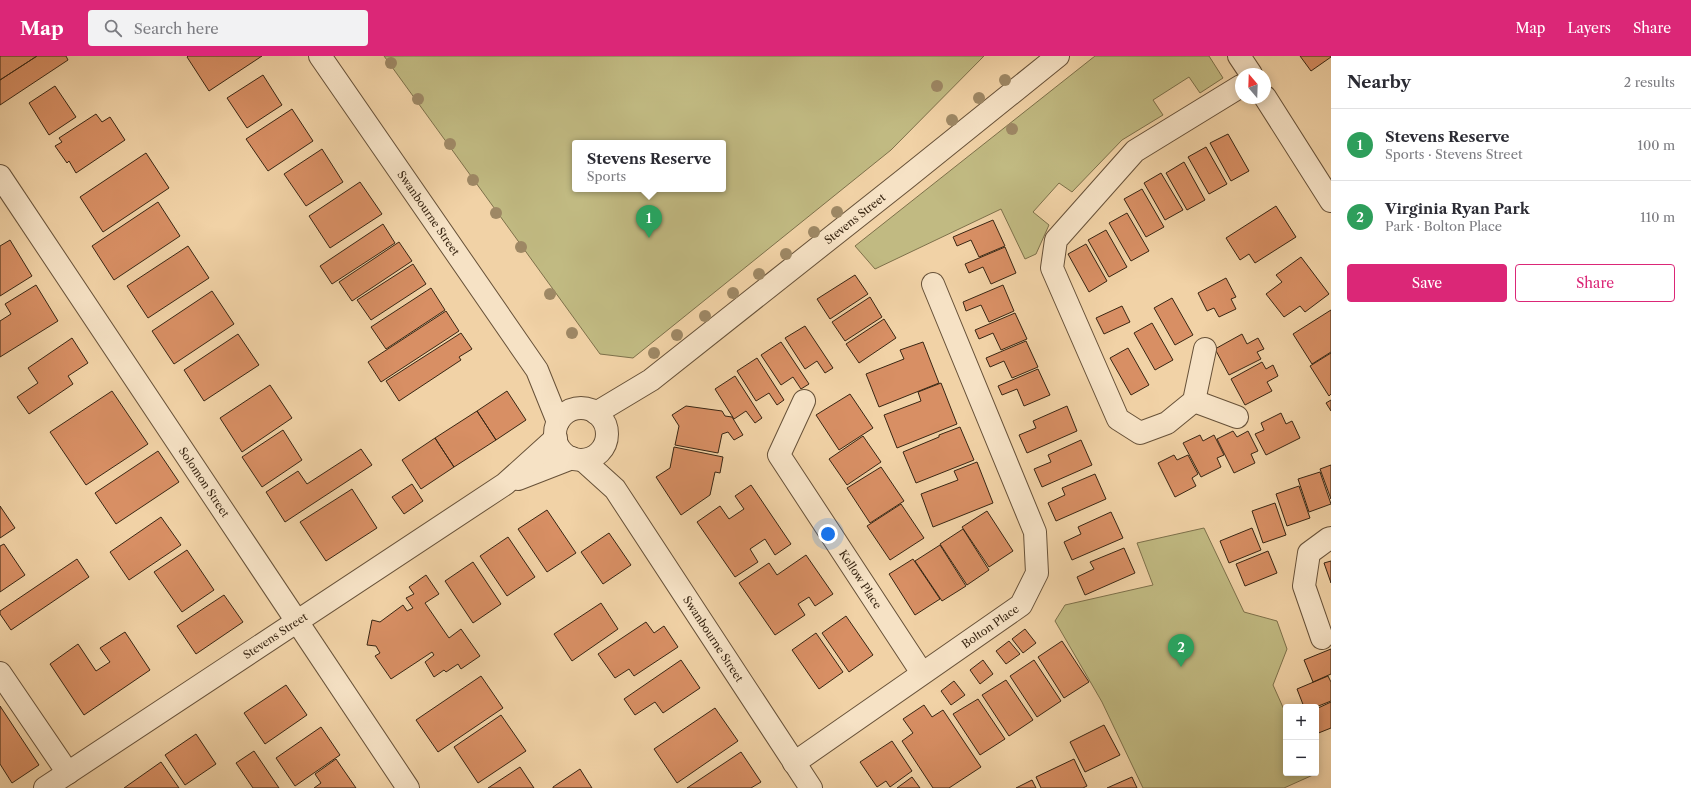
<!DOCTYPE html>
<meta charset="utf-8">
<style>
:root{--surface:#fff;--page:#f2f2f3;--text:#2b2b33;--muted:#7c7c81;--line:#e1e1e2;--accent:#db2777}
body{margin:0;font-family:"Libre Caslon Text",serif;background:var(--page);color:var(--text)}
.controls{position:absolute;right:12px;bottom:12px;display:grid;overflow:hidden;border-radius:4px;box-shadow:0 2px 10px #0003}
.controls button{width:36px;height:36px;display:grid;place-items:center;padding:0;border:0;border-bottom:1px solid var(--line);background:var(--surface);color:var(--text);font:20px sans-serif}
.compass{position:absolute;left:1235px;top:12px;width:36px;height:36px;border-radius:50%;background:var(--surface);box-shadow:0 2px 10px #0003;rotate:341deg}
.you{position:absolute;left:828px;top:478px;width:14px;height:14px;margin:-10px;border:3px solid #fff;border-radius:50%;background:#1a73e8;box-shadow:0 0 0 6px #1a73e833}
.badge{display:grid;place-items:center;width:26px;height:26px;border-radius:50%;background:var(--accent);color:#fff;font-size:13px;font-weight:700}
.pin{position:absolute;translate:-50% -33px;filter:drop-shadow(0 1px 2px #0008)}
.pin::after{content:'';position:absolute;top:21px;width:14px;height:12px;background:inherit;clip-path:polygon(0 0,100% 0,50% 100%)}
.popup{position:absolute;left:572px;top:84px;width:154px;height:52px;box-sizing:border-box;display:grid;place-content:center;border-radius:4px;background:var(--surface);filter:drop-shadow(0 1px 3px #0005);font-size:13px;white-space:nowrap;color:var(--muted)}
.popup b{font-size:15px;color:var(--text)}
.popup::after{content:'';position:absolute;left:50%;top:100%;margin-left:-8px;border:8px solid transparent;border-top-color:var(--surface)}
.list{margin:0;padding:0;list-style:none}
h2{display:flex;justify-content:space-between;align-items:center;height:52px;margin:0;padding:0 16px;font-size:17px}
h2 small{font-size:13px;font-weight:400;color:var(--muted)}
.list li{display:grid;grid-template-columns:26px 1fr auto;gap:12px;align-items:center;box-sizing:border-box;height:72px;padding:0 16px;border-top:1px solid var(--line)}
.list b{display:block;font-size:15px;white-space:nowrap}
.list p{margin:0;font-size:13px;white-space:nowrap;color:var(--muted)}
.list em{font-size:13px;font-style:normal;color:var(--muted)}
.actions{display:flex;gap:8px;padding:12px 16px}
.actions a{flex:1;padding:9px 0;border:1px solid var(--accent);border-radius:4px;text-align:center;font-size:14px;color:var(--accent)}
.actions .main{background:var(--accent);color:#fff}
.icon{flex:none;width:22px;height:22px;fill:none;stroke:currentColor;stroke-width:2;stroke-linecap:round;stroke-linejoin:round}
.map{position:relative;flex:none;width:1331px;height:732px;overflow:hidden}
header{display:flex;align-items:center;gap:24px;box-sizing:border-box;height:56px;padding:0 20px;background:var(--accent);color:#fff}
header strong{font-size:19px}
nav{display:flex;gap:22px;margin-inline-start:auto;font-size:14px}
.search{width:280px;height:36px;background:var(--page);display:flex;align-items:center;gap:10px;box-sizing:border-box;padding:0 14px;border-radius:4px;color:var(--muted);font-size:15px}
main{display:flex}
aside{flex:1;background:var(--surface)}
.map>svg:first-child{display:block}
.green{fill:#c1ba82;stroke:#7d704a;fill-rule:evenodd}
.building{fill:#d88f64;stroke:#392613}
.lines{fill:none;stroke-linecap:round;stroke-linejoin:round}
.minor-casing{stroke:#675138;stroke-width:24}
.minor{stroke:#f6e2c5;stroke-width:22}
.tree{fill:#9e8865}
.labels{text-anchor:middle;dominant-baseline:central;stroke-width:3;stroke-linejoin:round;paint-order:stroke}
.street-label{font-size:11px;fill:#392613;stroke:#f6e2c5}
</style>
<header>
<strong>Map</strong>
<div class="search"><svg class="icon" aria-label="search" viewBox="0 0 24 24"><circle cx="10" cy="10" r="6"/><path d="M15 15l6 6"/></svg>Search here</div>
<nav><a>Map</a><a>Layers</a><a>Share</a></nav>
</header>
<main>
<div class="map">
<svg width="1331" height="732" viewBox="0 0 1331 732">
<rect width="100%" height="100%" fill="#f1d2a6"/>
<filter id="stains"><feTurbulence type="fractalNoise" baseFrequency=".005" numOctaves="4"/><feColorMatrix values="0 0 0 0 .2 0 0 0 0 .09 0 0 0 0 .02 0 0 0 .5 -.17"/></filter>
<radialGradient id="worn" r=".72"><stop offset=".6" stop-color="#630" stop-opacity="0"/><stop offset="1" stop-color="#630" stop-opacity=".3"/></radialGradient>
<!-- green -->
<path class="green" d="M 384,0 L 984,0 L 891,94 L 633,302 L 600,298 ZM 575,87 L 723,87 L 723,133 L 575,133 Z
M 1095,0 L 1209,0 L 1223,22 L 1200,37 L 1189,21 L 1153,44 L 1163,59 L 1122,84 L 1072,136 L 1059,127 L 1033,156 L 1049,169 L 1036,198 L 1025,203 L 1001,153 L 875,213 L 855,190 Z
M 1204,472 L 1244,556 L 1277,565 L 1287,593 L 1273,629 L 1286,658 L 1286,717 L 1312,717 L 1313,719 L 1284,732 L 1143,732 L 1102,646 L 1055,565 L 1065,549 L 1153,529 L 1137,487 Z"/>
<!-- building -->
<path class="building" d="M 0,0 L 37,0 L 0,24 Z
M 37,0 L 66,0 L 68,4 L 0,49 L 0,24 Z
M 188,0 L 262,0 L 209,35 L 187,1 Z
M 1300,0 L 1331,0 L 1331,1 L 1311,15 Z
M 263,19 L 282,49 L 247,72 L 227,42 Z
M 55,30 L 76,61 L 49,79 L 29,47 Z
M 292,53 L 313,85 L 268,115 L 246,83 Z
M 96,58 L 102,66 L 110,61 L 125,84 L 76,117 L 69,105 L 67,107 L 55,90 L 62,86 L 59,82 Z
M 1228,78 L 1249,115 L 1231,125 L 1210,87 Z
M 1206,91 L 1227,128 L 1209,138 L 1188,101 Z
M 322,93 L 343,126 L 306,150 L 284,118 Z
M 146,97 L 169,132 L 103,176 L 80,141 Z
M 1184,106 L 1205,144 L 1187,154 L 1166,117 Z
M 1161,117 L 1183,154 L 1165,164 L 1144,127 Z
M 360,126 L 382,158 L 330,192 L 309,160 Z
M 1142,133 L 1164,171 L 1146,181 L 1124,143 Z
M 158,146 L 180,180 L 114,224 L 92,190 Z
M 1276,150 L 1296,181 L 1255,207 L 1249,198 L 1240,204 L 1226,182 Z
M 1127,157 L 1149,195 L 1131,205 L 1109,167 Z
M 993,164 L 1005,190 L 979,201 L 971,184 L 957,190 L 953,181 Z
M 383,168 L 395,187 L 332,228 L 320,210 Z
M 1106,174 L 1127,211 L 1109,221 L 1088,184 Z
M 10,184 L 32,220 L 0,240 L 0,190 Z
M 399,186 L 412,205 L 352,245 L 339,226 Z
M 1086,188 L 1107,225 L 1089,236 L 1068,198 Z
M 188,190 L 209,222 L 148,262 L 127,230 Z
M 1005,191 L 1016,217 L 991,228 L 983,211 L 969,217 L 965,208 Z
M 1301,201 L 1329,238 L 1305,256 L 1300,250 L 1284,261 L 1266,238 L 1282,226 L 1276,219 Z
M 413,208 L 426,228 L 371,264 L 357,244 Z
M 855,219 L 868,238 L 830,263 L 817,243 Z
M 1226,222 L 1236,241 L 1231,243 L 1236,253 L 1219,261 L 1214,252 L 1207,255 L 1198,237 Z
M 36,229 L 58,265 L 0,301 L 0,265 L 11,258 L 5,248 Z
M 1003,229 L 1014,255 L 989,266 L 981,249 L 966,255 L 963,246 Z
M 431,232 L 445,254 L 386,293 L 371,271 Z
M 212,235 L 234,268 L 174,308 L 152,275 Z
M 870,241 L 882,261 L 845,285 L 832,266 Z
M 1172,242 L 1193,279 L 1175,289 L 1154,252 Z
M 1122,250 L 1130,266 L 1104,278 L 1096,262 Z
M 1331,254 L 1331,296 L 1312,308 L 1293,278 Z
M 446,255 L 459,275 L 381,326 L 368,306 Z
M 1015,257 L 1027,283 L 1001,294 L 993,277 L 979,283 L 975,274 Z
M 884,263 L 896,282 L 859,307 L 846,288 Z
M 1152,267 L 1173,304 L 1155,314 L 1134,277 Z
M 805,270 L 833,312 L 825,317 L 817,305 L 805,313 L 785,282 Z
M 461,277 L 472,293 L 459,301 L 461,304 L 399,345 L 386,325 Z
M 238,278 L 259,309 L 204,345 L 184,314 Z
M 1242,278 L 1247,288 L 1258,282 L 1264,293 L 1257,296 L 1261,303 L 1229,319 L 1215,293 Z
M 72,282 L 88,307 L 68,320 L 73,328 L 29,358 L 17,341 L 38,327 L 28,312 Z
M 1026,285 L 1038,311 L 1012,322 L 1004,305 L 990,311 L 986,302 Z
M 781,286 L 809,328 L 801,333 L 793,321 L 781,329 L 761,299 Z
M 923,286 L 939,327 L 879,351 L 866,318 L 904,303 L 900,294 Z
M 1128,292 L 1149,329 L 1131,339 L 1110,302 Z
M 1331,297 L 1331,338 L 1329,340 L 1310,310 Z
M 757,302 L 784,344 L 777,349 L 769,337 L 756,345 L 737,315 Z
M 1262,306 L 1266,313 L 1273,309 L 1278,320 L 1267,326 L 1272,335 L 1245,349 L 1231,323 Z
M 1038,313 L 1050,339 L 1024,350 L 1017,333 L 1002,339 L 998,330 Z
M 735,320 L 762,362 L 755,367 L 746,355 L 734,363 L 715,333 Z
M 941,327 L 957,368 L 897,392 L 884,359 L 921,345 L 918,336 Z
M 270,329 L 292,362 L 242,396 L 220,362 Z
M 112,335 L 148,388 L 86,429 L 50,376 Z
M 507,335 L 526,364 L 496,384 L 477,355 Z
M 850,338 L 873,372 L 839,394 L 816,359 Z
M 1331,344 L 1331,355 L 1326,347 Z
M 686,350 L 722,355 L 725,360 L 732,361 L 743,379 L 734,384 L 728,376 L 722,378 L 718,397 L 675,389 L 679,370 L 672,359 Z
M 1067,350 L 1077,375 L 1027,397 L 1019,379 L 1036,372 L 1033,365 Z
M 477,355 L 496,384 L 454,411 L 435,382 Z
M 1281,357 L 1286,368 L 1292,365 L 1300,382 L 1266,399 L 1255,378 L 1264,374 L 1261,367 Z
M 960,371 L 974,404 L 916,427 L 903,396 L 939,381 L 939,379 Z
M 283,374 L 302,404 L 262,431 L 242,401 Z
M 1233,375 L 1237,381 L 1248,375 L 1258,395 L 1251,398 L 1255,407 L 1234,417 L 1217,383 Z
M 1200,379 L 1203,385 L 1214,379 L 1224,399 L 1217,402 L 1221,411 L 1201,421 L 1183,387 Z
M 863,380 L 881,406 L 847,429 L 829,403 Z
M 435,382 L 454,411 L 421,433 L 402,404 Z
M 1081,384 L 1092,409 L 1042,431 L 1034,413 L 1051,406 L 1048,399 Z
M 674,391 L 723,401 L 720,417 L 715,416 L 710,439 L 681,459 L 656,421 L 670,412 Z
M 361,393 L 372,409 L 285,466 L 266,436 L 298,415 L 307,428 Z
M 158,395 L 179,426 L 116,468 L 95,437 Z
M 1174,399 L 1177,404 L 1188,399 L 1198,418 L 1192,422 L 1196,430 L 1175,441 L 1158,407 Z
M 977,406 L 993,447 L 933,471 L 921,438 L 958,424 L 954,415 Z
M 1331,409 L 1331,443 L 1320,413 Z
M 881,411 L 904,445 L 870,467 L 847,432 Z
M 1320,416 L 1331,448 L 1309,456 L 1298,423 Z
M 1095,418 L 1106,443 L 1056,465 L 1048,447 L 1065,439 L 1062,432 Z
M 412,428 L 423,445 L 404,458 L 392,441 Z
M 751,429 L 791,488 L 775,499 L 765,483 L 750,493 L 758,506 L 735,521 L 697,466 L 720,450 L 729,463 L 744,453 L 735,440 Z
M 1299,430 L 1310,462 L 1287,470 L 1276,438 Z
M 352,433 L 377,472 L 326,505 L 300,466 Z
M 1275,447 L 1286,479 L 1263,487 L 1252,455 Z
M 901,448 L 924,482 L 890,504 L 867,470 Z
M 0,450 L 15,472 L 0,482 Z
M 547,454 L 576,497 L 547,516 L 518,473 Z
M 987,455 L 1013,495 L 989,511 L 962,471 Z
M 1111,456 L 1123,482 L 1072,504 L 1064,486 L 1081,478 L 1078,471 Z
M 161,461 L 181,489 L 129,524 L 110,496 Z
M 1252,472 L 1261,494 L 1229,507 L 1220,485 Z
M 963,473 L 989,514 L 967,529 L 940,488 Z
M 609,477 L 631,509 L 603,528 L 581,496 Z
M 508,481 L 535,521 L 507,540 L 480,500 Z
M 4,488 L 25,519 L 0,536 L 0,490 Z
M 940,489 L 966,530 L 942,545 L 915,505 Z
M 1124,492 L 1135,517 L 1085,539 L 1077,521 L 1094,513 L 1090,506 Z
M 187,494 L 214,534 L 182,556 L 154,516 Z
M 1268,495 L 1277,517 L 1245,530 L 1236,508 Z
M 806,499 L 833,538 L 815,550 L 809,541 L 798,548 L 805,559 L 775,579 L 739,527 L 769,507 L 777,519 Z
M 77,503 L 89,521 L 11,574 L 0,558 L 0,555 Z
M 913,503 L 940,543 L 915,559 L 889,518 Z
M 1331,505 L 1331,527 L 1324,507 Z
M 473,506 L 501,548 L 473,567 L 445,525 Z
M 426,519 L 439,538 L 425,547 L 449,582 L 461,573 L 480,600 L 461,613 L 458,608 L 446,616 L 444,614 L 434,621 L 425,606 L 434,599 L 432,596 L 391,623 L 375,600 L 380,597 L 376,590 L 367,589 L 372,564 L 380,566 L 403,549 L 407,555 L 413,552 L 406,542 L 414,538 L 409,531 Z
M 224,539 L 243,566 L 196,598 L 177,570 Z
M 601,547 L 618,573 L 572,605 L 554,578 Z
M 846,560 L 873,599 L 849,616 L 822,577 Z
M 646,566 L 654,577 L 664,570 L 678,591 L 634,620 L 629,613 L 615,622 L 598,598 Z
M 1025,573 L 1036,587 L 1023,597 L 1012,583 Z
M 125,576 L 150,614 L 84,659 L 50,608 L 78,588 L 96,615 L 110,606 L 100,592 Z
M 816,577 L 843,616 L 819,633 L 792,594 Z
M 1009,585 L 1020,598 L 1006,608 L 996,595 Z
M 1062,585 L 1089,626 L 1064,642 L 1038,601 Z
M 1331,593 L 1331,618 L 1313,626 L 1304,604 Z
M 681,604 L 700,632 L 663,657 L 655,646 L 635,659 L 624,643 Z
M 983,604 L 993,618 L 980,628 L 970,614 Z
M 1034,604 L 1061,645 L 1037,661 L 1010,620 Z
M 481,620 L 503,652 L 438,696 L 416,664 Z
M 1328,620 L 1331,626 L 1331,645 L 1316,651 L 1304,651 L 1297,633 Z
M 1006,624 L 1033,664 L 1009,680 L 982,639 Z
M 954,625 L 965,639 L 951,649 L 941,635 Z
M 286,629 L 307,659 L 265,688 L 244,657 Z
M 978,643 L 1005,683 L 980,699 L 953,658 Z
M 1331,646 L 1331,672 L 1316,678 L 1316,653 Z
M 924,649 L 932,661 L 943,654 L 981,711 L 949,732 L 933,732 L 902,685 L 913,677 L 903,663 Z
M 0,650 L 39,709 L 12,727 L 0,708 Z
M 715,652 L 738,685 L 677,727 L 654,693 Z
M 501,659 L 526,695 L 478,727 L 454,691 Z
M 1104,669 L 1120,699 L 1085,716 L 1070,686 Z
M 321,671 L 340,699 L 295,730 L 276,702 Z
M 196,678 L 216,708 L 185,729 L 165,699 Z
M 892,685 L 912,715 L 890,731 L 886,725 L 877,731 L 860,706 Z
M 254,695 L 279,732 L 253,732 L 236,707 Z
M 741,696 L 761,726 L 751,732 L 687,732 Z
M 336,703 L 356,732 L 314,732 L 321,727 L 315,718 Z
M 1074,703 L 1087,730 L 1083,732 L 1041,732 L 1036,721 Z
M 161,706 L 179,732 L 124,732 Z
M 520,711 L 534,732 L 488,732 Z
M 580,713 L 592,732 L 553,732 L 553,731 Z
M 912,721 L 920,732 L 897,732 Z
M 1132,721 L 1137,732 L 1107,732 Z
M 1032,724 L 1036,732 L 1016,732 Z"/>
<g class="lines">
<defs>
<g id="minor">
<path id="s1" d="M 320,0 L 537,314 L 558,366"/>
<path d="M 1239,0 L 1251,18"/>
<path d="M 1265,41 L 1331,145"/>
<path id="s2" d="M 0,120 L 408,732"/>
<path d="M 1205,293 L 1194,345 L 1167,367 L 1140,377 L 1118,363 L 1052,212 L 1056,184 L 1135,95 L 1241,30"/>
<path id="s3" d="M 804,345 L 779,399 L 922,617"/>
<path d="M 1194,345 L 1237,361"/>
<circle cx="581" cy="378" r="26"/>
<path id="s4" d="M 596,357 L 651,324 L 905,123 L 1058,0"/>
<path id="s5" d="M 584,405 L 615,433 L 811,732"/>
<path d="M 518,423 L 572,402"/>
<path d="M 1322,582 L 1304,530 L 1309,497 L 1328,483 L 1331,482"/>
<path d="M 0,617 L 68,717"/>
<path id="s6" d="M 794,707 L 1021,549 L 1037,517 L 1035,476 L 933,228"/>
<path id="s7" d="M 45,732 L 505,428 L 556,382"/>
</g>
</defs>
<!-- minor casing -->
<use href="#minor" class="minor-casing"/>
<!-- minor -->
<use href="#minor" class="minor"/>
</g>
<!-- trees -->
<g class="tree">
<circle cx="391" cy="7" r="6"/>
<circle cx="1005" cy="24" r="6"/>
<circle cx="937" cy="30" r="6"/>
<circle cx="979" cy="42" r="6"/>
<circle cx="418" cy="43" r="6"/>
<circle cx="952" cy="64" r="6"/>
<circle cx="1012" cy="73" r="6"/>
<circle cx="450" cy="88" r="6"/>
<circle cx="473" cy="124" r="6"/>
<circle cx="837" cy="156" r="6"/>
<circle cx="496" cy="157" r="6"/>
<circle cx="814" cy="176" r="6"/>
<circle cx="521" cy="191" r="6"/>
<circle cx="786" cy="198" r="6"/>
<circle cx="759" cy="218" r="6"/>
<circle cx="733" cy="237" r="6"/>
<circle cx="550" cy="238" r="6"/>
<circle cx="705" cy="260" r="6"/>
<circle cx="572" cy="277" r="6"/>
<circle cx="677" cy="279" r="6"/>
<circle cx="654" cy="297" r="6"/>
</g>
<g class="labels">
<!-- street labels -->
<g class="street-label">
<text stroke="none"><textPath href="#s1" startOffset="191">Swanbourne Street</textPath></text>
<text stroke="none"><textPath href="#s4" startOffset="324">Stevens Street</textPath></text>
<text stroke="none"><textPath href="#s2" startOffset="368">Solomon Street</textPath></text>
<text stroke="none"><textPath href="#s3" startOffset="208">Kellow Place</textPath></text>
<text stroke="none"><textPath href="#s6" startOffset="239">Bolton Place</textPath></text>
<text stroke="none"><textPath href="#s7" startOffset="276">Stevens Street</textPath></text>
<text stroke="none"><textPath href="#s5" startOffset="221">Swanbourne Street</textPath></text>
</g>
</g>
<rect width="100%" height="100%" filter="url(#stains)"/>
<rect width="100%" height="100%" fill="url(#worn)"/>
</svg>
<div class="controls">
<button>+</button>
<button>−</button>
</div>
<svg class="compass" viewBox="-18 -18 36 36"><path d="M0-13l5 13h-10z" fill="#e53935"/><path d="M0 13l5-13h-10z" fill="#7c7c81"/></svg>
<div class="you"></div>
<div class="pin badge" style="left:649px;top:182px;background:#2e9e5b">1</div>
<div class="popup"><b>Stevens Reserve</b>Sports</div>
<div class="pin badge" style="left:1181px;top:611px;background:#2e9e5b">2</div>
</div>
<aside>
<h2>Nearby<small>2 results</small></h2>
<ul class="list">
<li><span class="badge" style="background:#2e9e5b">1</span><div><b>Stevens Reserve</b><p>Sports · Stevens Street</p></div><em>100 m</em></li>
<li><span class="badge" style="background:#2e9e5b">2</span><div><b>Virginia Ryan Park</b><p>Park · Bolton Place</p></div><em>110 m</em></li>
</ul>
<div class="actions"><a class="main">Save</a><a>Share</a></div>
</aside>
</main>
